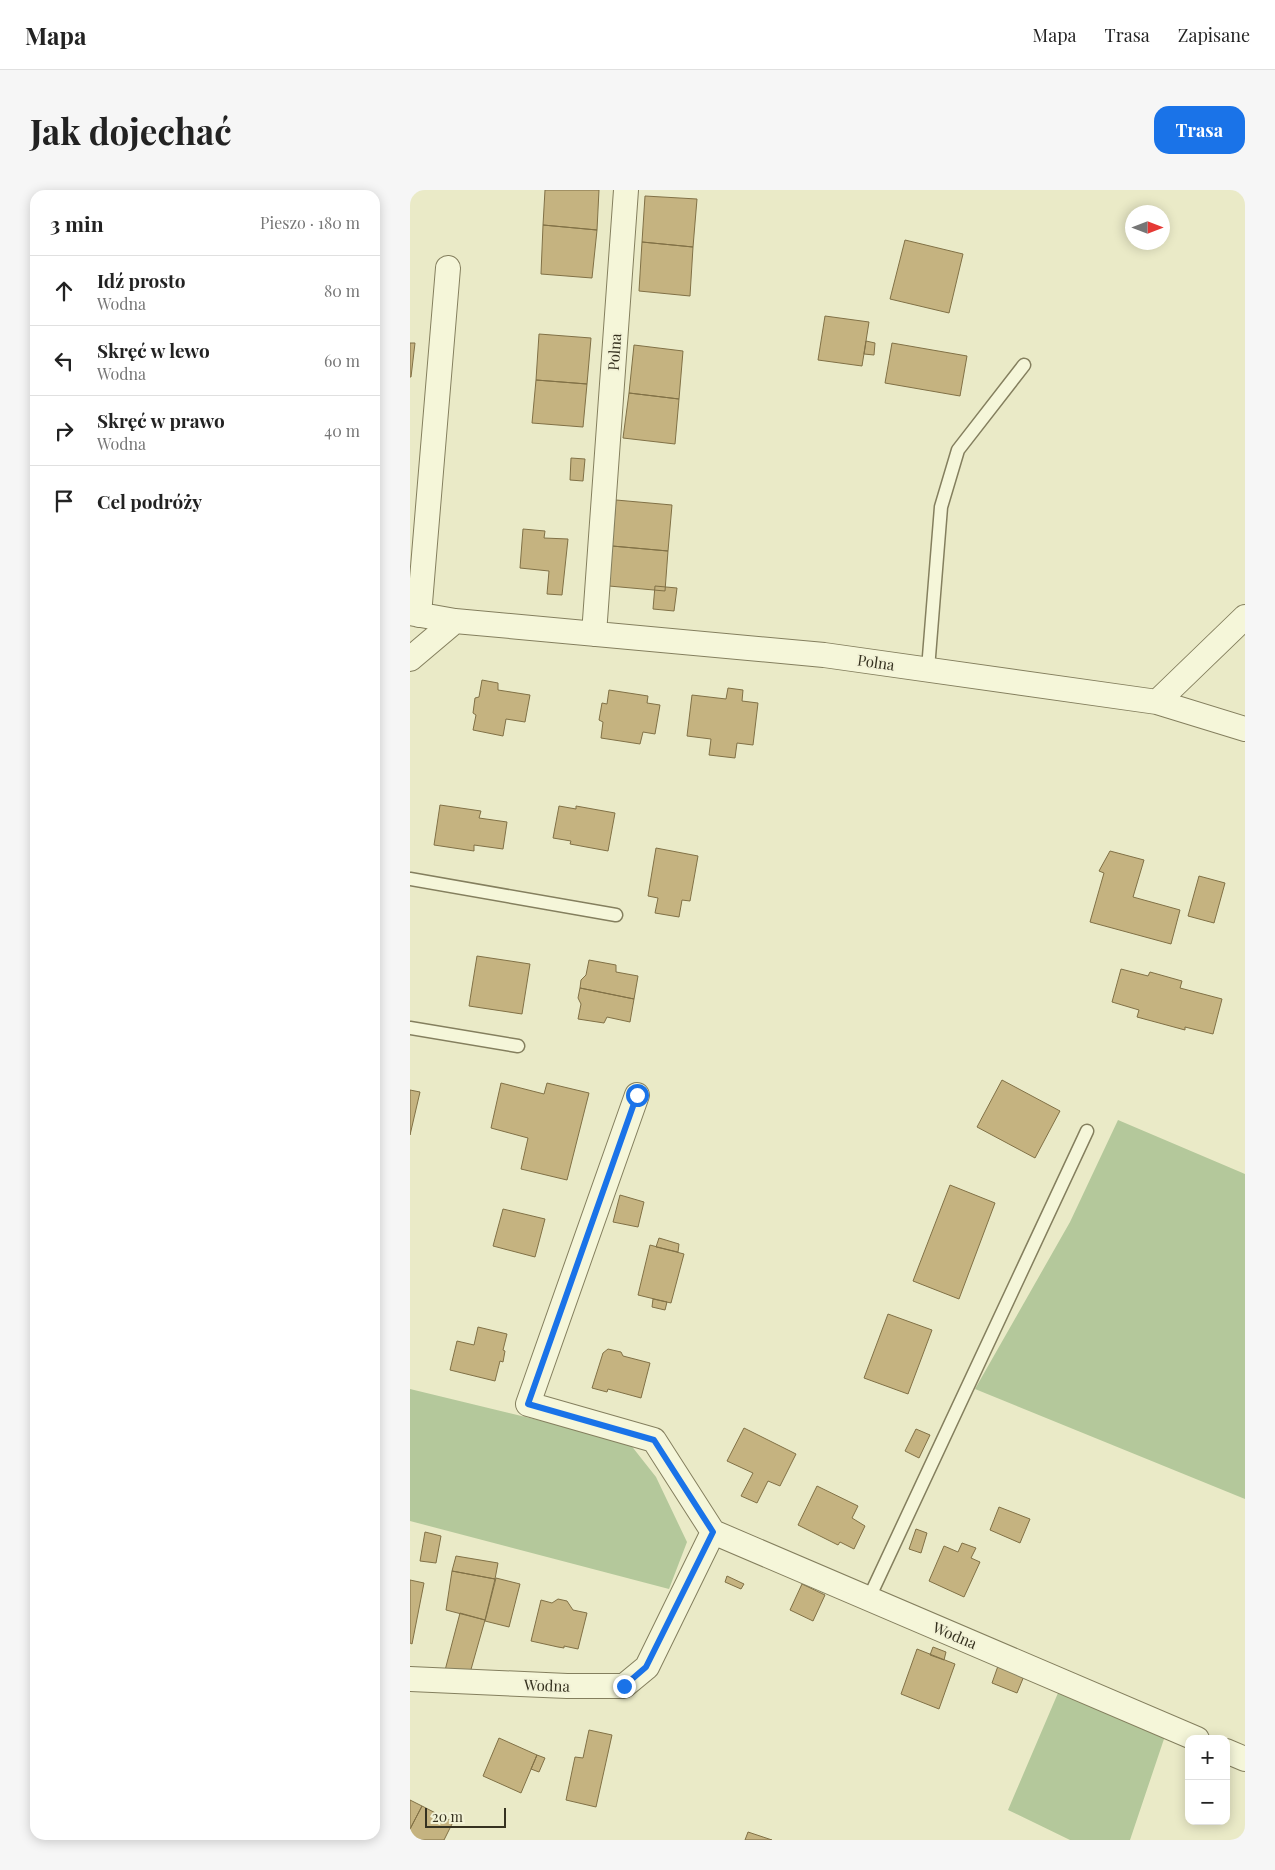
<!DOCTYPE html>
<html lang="pl">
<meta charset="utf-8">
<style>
:root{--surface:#fff;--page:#f6f6f6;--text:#222;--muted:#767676;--line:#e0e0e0;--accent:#1a73e8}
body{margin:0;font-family:"Playfair Display",serif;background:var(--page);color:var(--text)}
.controls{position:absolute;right:15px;bottom:15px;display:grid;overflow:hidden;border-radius:10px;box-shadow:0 2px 12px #0003}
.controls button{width:45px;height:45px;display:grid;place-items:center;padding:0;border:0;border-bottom:1px solid var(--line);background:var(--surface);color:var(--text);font:25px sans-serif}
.compass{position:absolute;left:715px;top:15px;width:45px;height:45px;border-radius:50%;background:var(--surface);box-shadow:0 2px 12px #0003;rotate:90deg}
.scale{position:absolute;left:15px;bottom:12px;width:81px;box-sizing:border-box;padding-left:5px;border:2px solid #363220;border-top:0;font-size:14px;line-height:18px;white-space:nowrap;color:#363220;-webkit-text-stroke:4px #f2f2d6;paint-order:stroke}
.stop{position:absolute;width:15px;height:15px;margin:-11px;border:4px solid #1a73e8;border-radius:50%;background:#fff}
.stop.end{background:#1a73e8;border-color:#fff;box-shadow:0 1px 5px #0008}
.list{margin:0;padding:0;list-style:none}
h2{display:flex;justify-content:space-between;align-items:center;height:65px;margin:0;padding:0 20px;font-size:21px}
h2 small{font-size:16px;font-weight:400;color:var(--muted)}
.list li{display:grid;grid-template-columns:32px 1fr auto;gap:15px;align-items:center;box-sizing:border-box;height:70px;padding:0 20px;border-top:1px solid var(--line)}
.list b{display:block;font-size:19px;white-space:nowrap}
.list p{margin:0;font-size:16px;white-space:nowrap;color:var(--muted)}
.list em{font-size:16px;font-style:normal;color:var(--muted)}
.icon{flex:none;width:28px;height:28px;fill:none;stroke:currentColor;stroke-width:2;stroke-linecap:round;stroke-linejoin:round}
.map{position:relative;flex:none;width:835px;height:1650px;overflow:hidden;border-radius:15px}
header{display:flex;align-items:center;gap:30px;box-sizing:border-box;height:70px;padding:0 25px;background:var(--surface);border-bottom:1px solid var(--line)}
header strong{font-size:24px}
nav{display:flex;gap:28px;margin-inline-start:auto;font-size:18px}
.intro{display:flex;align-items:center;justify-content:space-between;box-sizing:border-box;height:120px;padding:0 30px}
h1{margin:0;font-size:35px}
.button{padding:12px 22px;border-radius:15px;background:var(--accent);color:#fff;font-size:18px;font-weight:700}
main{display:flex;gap:30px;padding:0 30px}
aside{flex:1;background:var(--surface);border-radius:15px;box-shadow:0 2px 12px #0003}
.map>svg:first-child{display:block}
.green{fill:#b4c89b}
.building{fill:#c5b380;stroke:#817146}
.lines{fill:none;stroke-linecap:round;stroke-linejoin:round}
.service-casing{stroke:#847f5e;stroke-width:15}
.minor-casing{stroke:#847f5e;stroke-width:26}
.service{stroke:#f5f6d9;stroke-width:12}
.minor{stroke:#f5f6d9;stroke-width:24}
.route{stroke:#1a73e8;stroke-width:6}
.labels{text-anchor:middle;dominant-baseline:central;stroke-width:4;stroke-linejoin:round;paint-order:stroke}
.street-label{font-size:15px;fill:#363220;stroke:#f2f2d6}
</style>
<header>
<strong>Mapa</strong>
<nav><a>Mapa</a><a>Trasa</a><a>Zapisane</a></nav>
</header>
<div class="intro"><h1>Jak dojechać</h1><a class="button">Trasa</a></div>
<main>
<aside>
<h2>3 min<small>Pieszo · 180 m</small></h2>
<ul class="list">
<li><svg class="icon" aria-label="ahead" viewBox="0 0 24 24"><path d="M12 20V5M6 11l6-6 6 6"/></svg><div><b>Idź prosto</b><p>Wodna</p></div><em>80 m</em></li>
<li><svg class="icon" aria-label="left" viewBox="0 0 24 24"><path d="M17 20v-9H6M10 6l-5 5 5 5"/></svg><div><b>Skręć w lewo</b><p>Wodna</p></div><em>60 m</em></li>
<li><svg class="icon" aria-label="right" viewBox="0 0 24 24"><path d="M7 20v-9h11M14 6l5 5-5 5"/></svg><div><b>Skręć w prawo</b><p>Wodna</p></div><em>40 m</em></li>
<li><svg class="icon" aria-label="arrive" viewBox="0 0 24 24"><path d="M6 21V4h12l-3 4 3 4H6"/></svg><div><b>Cel podróży</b></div></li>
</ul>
</aside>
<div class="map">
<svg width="835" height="1650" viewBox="0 0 835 1650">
<rect width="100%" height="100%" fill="#eaeac7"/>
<!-- green -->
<path class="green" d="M 708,930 L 835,984 L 835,1309 L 565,1199 L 660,1032 Z
M 0,1199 L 186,1244 L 220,1254 L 246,1287 L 277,1352 L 259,1399 L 0,1331 Z
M 651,1496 L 756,1543 L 720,1650 L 660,1650 L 598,1620 Z"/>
<!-- building -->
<path class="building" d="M 135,0 L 189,0 L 187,40 L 133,35 Z
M 235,6 L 287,9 L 283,57 L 232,52 Z
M 133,35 L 187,40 L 182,88 L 131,84 Z
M 495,50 L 553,64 L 539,123 L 480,109 Z
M 232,52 L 283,57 L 280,106 L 229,101 Z
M 415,126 L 459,132 L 452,176 L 408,170 Z
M 129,144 L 181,148 L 177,194 L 126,190 Z
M 456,151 L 465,153 L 464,165 L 454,164 Z
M 0,153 L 5,153 L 1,187 L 0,187 Z
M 482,153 L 557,166 L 550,206 L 475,193 Z
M 224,155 L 273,161 L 269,209 L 219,203 Z
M 126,190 L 177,194 L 173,237 L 122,233 Z
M 219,203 L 269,209 L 265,254 L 213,248 Z
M 161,268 L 175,269 L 173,291 L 160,290 Z
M 206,310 L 262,315 L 258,361 L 202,356 Z
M 113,339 L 135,341 L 134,348 L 158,349 L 152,405 L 137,404 L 139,381 L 110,378 Z
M 202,356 L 258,361 L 255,401 L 199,396 Z
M 245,396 L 267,398 L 264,421 L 243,419 Z
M 72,490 L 88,493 L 88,500 L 120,505 L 115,532 L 96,529 L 93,546 L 63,540 L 66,525 L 63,523 L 65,508 L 69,507 Z
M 318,498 L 333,500 L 332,511 L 348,513 L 343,555 L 327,553 L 325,568 L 299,565 L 301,549 L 277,546 L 282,505 L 316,509 Z
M 199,500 L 238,506 L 237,513 L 250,515 L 245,544 L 233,542 L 230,554 L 191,548 L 193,532 L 189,530 L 192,513 L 197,514 Z
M 30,615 L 71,621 L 69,628 L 97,632 L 93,659 L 64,655 L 64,661 L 24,655 Z
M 149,616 L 166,619 L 166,616 L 205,623 L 198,661 L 160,654 L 161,651 L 143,648 Z
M 246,658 L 288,666 L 280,711 L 272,710 L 269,727 L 245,723 L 248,708 L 238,706 Z
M 700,661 L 734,670 L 723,707 L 770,720 L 761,754 L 680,732 L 694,683 L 689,681 Z
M 789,686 L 815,693 L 804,733 L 778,726 Z
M 67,766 L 120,774 L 112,824 L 59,816 Z
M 179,770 L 206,775 L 206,782 L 228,786 L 224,809 L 170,798 L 171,790 L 176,785 Z
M 711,779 L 738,786 L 740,782 L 772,791 L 770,798 L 812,809 L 803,844 L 775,837 L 775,840 L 727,827 L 729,820 L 702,812 Z
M 170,798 L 224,809 L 220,832 L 197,827 L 194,833 L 168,829 L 171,814 L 168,808 Z
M 592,890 L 650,921 L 625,968 L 567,937 Z
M 91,893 L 134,904 L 137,893 L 179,903 L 157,990 L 111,979 L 118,948 L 81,938 Z
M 0,900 L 10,902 L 0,945 Z
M 540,995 L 585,1013 L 549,1109 L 503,1091 Z
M 210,1005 L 234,1012 L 228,1037 L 203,1032 Z
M 93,1019 L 135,1029 L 125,1067 L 83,1056 Z
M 249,1048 L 269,1054 L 268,1062 L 246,1057 Z
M 240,1055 L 274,1064 L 261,1113 L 228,1105 Z
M 243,1109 L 257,1112 L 255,1120 L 242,1117 Z
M 478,1124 L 522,1140 L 498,1204 L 454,1188 Z
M 68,1137 L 97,1144 L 93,1160 L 95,1161 L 93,1172 L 90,1171 L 85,1191 L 40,1180 L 47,1151 L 64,1155 Z
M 198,1159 L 211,1162 L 213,1166 L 240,1173 L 231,1208 L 198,1199 L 197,1202 L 182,1198 L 193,1163 Z
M 334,1238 L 386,1264 L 370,1296 L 358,1291 L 347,1313 L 331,1306 L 343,1283 L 317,1271 Z
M 506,1239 L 520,1245 L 509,1268 L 495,1261 Z
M 407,1296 L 448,1316 L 442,1328 L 455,1336 L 444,1359 L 430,1352 L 428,1355 L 388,1335 Z
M 589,1317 L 620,1329 L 610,1353 L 580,1340 Z
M 506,1339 L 517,1343 L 511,1363 L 499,1359 Z
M 15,1342 L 31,1346 L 26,1373 L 10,1371 Z
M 552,1353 L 566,1358 L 561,1368 L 570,1372 L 554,1407 L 519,1391 L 534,1356 L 548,1362 Z
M 46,1366 L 88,1373 L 85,1389 L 42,1381 Z
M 42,1381 L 85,1389 L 75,1430 L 36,1420 Z
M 317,1386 L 334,1394 L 331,1399 L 315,1392 Z
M 86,1388 L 110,1394 L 99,1437 L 75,1431 Z
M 0,1390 L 14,1393 L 2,1454 L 0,1453 Z
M 392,1394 L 415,1405 L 403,1431 L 380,1420 Z
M 148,1409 L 157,1411 L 163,1420 L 177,1423 L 168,1459 L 154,1456 L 154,1458 L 148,1457 L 121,1451 L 131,1410 L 142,1413 Z
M 50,1423 L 75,1430 L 58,1490 L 33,1488 Z
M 523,1457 L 536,1462 L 534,1470 L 520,1465 Z
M 507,1459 L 545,1474 L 529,1519 L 491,1504 Z
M 588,1476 L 614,1486 L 607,1503 L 582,1493 Z
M 179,1540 L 202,1545 L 186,1617 L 156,1610 L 165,1567 L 173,1568 Z
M 89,1548 L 127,1565 L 111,1603 L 73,1586 Z
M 127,1565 L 135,1568 L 129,1582 L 121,1579 Z
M 0,1610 L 12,1616 L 0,1639 Z
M 12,1616 L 43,1632 L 34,1650 L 5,1650 L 0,1647 L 0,1639 Z
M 338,1642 L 362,1650 L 335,1650 Z"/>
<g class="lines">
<defs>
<path id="service" d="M 518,479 L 531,317 L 548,260 L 614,175
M 0,689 L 206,725
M 0,838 L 108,856
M 459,1408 L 677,941"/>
<path id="minor" d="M 0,423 L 45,431 L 414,465 L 747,512 L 835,539
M 9,425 L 38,78
M 184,444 L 216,0
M 0,469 L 45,431
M 747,512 L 835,427
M 227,905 L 118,1214 L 244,1250 L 303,1342
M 0,1489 L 157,1496 L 214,1496 L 237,1477 L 303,1342 L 787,1549
M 816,1561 L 835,1569"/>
</defs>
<!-- service casing -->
<use href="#service" class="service-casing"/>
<!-- minor casing -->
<use href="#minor" class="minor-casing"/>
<!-- service -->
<use href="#service" class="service"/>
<!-- minor -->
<use href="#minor" class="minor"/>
</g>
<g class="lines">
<!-- route -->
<path class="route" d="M 214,1496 L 236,1477 L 303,1342 L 244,1250 L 118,1214 L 227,905"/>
</g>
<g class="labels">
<!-- street labels -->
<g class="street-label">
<text transform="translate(204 162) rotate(-86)">Polna</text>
<text transform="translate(466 472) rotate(8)">Polna</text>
<text transform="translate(545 1445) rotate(23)">Wodna</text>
<text transform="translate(137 1495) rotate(2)">Wodna</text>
</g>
</g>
</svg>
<div class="controls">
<button>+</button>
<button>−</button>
</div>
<svg class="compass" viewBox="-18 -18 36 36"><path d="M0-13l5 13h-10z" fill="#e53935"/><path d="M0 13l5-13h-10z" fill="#767676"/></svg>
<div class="scale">20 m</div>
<div class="stop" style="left:227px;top:905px"></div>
<div class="stop end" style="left:214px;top:1496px"></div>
</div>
</main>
